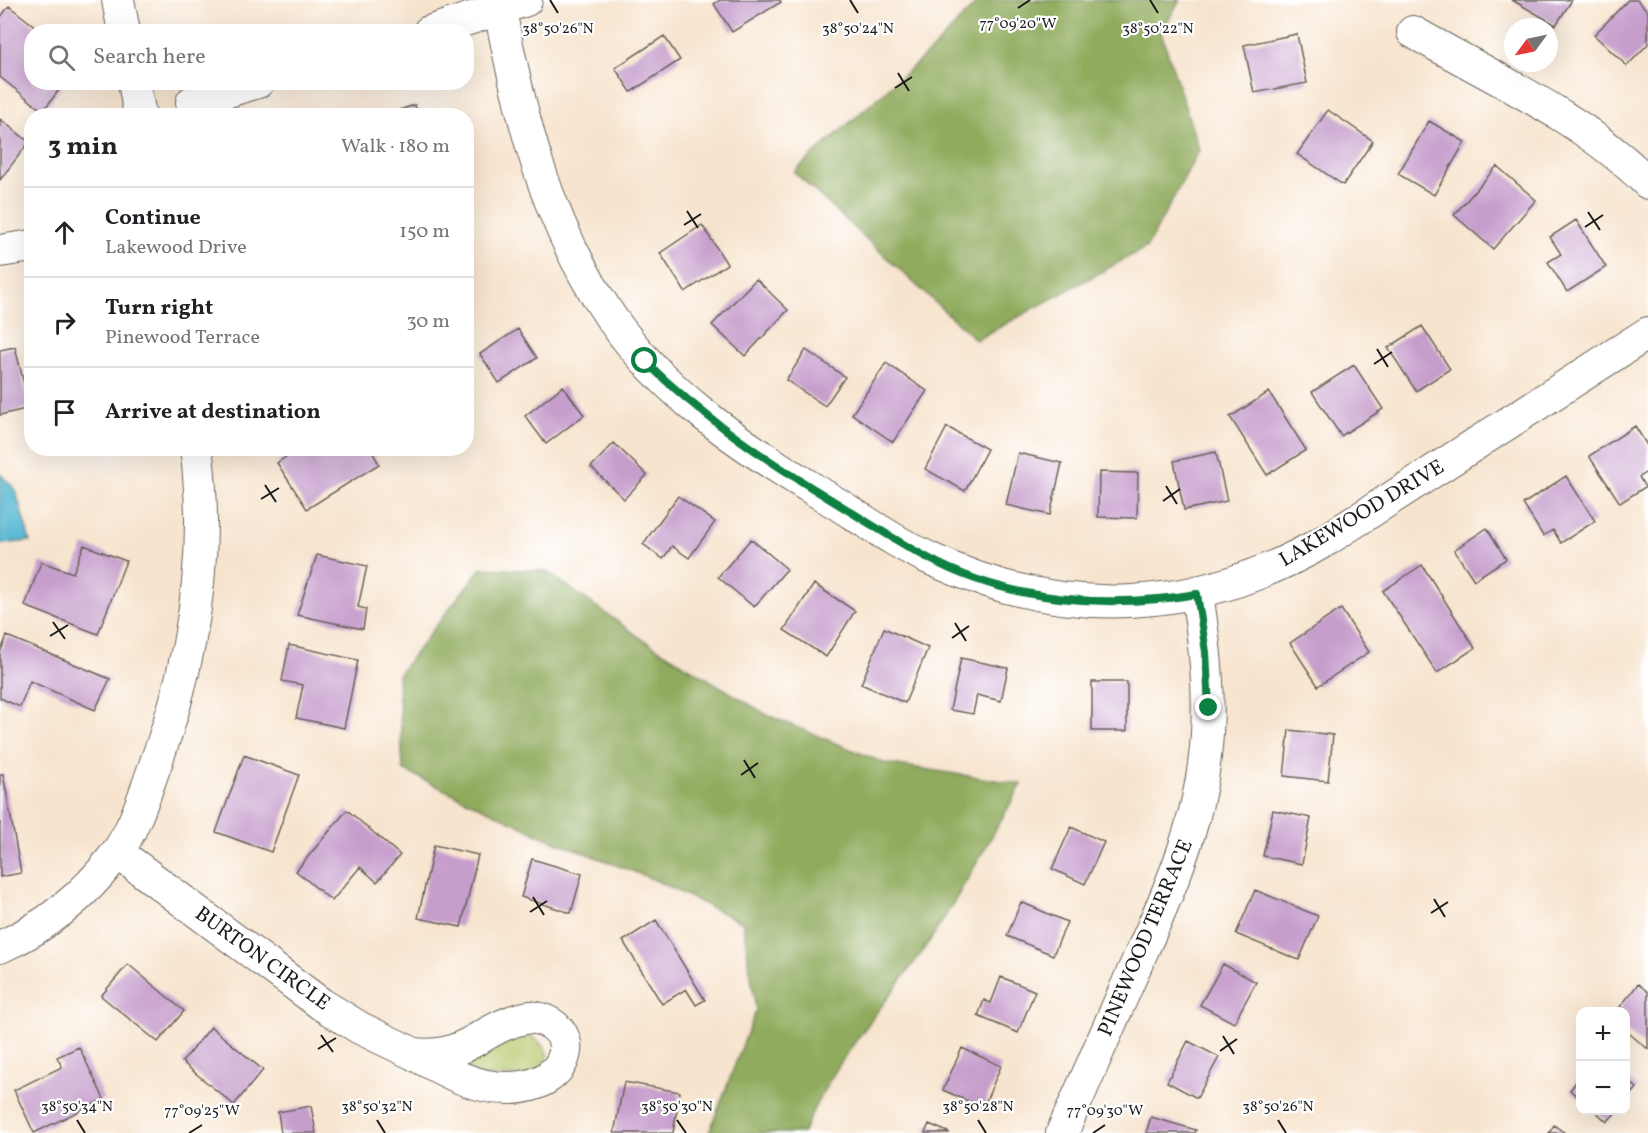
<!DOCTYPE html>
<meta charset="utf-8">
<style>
:root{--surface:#fff;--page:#f6f6f6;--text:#202124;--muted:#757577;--line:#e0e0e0}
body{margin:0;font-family:Vollkorn,serif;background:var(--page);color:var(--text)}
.controls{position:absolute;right:18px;bottom:18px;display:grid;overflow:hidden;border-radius:12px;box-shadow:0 6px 24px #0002}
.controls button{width:54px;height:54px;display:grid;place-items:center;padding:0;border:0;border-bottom:2px solid var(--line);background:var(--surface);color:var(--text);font:30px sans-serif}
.compass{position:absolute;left:1504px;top:18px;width:54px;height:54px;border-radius:50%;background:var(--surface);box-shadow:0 6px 24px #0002;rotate:237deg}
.stop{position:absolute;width:18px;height:18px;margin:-14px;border:4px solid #0b8043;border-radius:50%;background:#fff}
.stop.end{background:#0b8043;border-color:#fff;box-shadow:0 2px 6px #0008}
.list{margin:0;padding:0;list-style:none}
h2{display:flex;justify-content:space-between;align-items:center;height:78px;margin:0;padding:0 24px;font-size:26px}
h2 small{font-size:20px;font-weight:400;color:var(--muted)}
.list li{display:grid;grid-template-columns:39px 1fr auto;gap:18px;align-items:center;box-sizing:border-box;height:90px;padding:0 24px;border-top:2px solid var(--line)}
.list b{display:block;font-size:22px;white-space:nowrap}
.list p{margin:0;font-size:20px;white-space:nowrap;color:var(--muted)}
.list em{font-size:20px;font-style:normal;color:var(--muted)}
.icon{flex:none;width:33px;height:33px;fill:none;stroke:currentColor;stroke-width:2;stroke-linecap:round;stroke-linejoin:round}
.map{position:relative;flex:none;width:1648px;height:1133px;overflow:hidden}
.search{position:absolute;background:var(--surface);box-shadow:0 6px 24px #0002;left:24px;top:24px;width:450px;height:66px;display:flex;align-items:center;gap:15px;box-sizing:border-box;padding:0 21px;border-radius:24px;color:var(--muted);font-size:22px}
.panel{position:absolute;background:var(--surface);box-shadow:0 6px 24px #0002;left:24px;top:108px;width:450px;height:348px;border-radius:24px}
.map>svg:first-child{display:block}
.green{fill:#b6c669;stroke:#697142;stroke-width:1.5}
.forest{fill:#90ab5d;stroke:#56643c;stroke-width:1.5}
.water{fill:#51b6d0;stroke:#366976;stroke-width:1.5}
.building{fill:#c69ecc}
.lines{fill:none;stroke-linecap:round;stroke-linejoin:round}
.minor-casing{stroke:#69625a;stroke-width:34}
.minor{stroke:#fff;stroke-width:32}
.route{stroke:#0b8043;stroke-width:8}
.ticks{fill:none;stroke:#1c1c1c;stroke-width:2}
.labels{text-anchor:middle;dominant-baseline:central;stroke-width:4.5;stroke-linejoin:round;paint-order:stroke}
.street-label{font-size:21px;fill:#1c1c1c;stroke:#fff}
.ticks-label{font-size:15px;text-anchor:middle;fill:#1c1c1c;stroke:#fff;stroke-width:4.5;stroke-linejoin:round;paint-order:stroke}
</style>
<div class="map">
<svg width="1648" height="1133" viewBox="0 0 1648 1133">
<rect width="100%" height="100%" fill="#fff"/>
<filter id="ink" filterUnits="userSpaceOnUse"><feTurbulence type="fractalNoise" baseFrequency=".0167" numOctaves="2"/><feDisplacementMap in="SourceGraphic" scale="12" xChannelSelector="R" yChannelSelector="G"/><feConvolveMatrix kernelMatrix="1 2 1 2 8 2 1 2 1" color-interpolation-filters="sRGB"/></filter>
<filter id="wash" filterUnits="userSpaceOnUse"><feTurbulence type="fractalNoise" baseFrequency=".008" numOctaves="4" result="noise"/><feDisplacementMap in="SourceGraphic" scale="24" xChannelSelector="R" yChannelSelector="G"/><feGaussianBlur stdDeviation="1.35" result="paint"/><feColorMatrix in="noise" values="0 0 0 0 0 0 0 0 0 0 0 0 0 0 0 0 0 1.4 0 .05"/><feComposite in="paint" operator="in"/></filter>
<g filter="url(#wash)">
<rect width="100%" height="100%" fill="#f7e4ce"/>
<!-- green -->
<path class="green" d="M 523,1033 C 536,1038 544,1043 548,1057 L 536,1075 L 476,1077 L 459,1060 Z"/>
<!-- forest -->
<path class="forest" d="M 979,0 L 1180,0 L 1161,32 L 1199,150 L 1147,247 L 976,340 L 794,172 L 934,48 Z
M 481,568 L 546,571 L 642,639 L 767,715 L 884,763 L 1022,784 C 990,837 961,895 926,946 C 883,1008 832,1062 803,1133 L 709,1133 L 756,1010 L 743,923 L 655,880 L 544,837 L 403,770 L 398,675 Z"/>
<!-- water -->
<path class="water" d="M 0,474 L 15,489 L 30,541 L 0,544 Z"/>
<g id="blocks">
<!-- building -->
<path class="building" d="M 720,0 L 780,0 L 781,2 L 732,32 L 714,4 Z
M 1512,0 L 1572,0 L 1556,25 Z
M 1628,0 L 1637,0 L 1648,11 L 1648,44 L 1627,66 L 1594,35 Z
M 9,6 L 42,32 L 32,32 L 32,55 L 28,60 L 32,63 L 32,82 L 58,82 L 62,86 L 43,111 L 0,77 L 0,18 Z
M 1297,34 L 1307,83 L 1254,93 L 1244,45 Z
M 664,36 L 680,60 L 631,92 L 615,68 Z
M 415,105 L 418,114 L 434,109 L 436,116 L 394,116 L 393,112 Z
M 1328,110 L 1373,141 L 1343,185 L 1297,154 Z
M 0,119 L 29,142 L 0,180 Z
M 1429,121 L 1465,142 L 1434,195 L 1398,174 Z
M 1497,166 L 1536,200 L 1493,249 L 1454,215 Z
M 1576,220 L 1606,267 L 1567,292 L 1548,262 L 1561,254 L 1550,237 Z
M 702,225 L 727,264 L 685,292 L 660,253 Z
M 756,279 L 788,310 L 745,356 L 712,325 Z
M 1422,326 L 1450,369 L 1416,391 L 1388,348 Z
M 518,329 L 537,358 L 499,383 L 480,354 Z
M 15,347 L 30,408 L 0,415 L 0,350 Z
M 806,350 L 845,377 L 825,406 L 786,380 Z
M 886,363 L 927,391 L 893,442 L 852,414 Z
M 1354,365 L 1383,409 L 1341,436 L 1312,392 Z
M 563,386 L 584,415 L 546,444 L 525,416 Z
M 1269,392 L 1306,450 L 1267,475 L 1230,417 Z
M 1635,426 L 1648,447 L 1648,471 L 1639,477 L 1645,487 L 1620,503 L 1589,456 Z
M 947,427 L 987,449 L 965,491 L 925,469 Z
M 614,443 L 647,475 L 624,499 L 591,467 Z
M 299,448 L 370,448 L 379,464 L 307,509 L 277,463 Z
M 1216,452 L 1227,501 L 1184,510 L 1174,461 Z
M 1018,453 L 1062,463 L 1050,515 L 1006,505 Z
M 1099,472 L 1138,473 L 1137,518 L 1098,517 Z
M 1566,476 L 1595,521 L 1561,543 L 1553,530 L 1543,536 L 1523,504 Z
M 678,496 L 715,522 L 689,558 L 672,546 L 663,559 L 643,544 Z
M 1487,528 L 1506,559 L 1474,580 L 1454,550 Z
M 751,539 L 787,569 L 754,607 L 718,577 Z
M 84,545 L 126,561 L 98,634 L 25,606 L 41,562 L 73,573 Z
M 317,555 L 367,566 L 358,607 L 366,609 L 363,629 L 297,615 Z
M 1422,565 L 1475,648 L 1437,673 L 1383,591 Z
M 814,584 L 855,611 L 826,657 L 784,630 Z
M 1341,609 L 1369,652 L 1318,686 L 1290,643 Z
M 884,628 L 928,648 L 905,703 L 861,684 Z
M 7,636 L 110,679 L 95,710 L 30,681 L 20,707 L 0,698 L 0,653 Z
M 289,645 L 358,660 L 344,728 L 296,718 L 303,685 L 282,681 Z
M 961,658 L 1008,668 L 1001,701 L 977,695 L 973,714 L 950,710 Z
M 1092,682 L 1127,682 L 1127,731 L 1092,731 Z
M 1289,730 L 1333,735 L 1328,781 L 1284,776 Z
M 244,755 L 299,775 L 271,852 L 216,832 Z
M 0,774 L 3,774 L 21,873 L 0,877 Z
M 347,810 L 400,855 L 377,882 L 360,867 L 332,901 L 296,871 Z
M 1273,810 L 1311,818 L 1302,864 L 1263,856 Z
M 1071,827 L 1104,842 L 1085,884 L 1052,869 Z
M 434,845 L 478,855 L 461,927 L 418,918 Z
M 532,859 L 582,874 L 571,913 L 521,897 Z
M 1255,890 L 1318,916 L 1299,960 L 1236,934 Z
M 1021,902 L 1067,922 L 1053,955 L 1007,936 Z
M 656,920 L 705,1000 L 696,1005 L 686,989 L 662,1004 L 623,941 Z
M 128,964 L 184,1011 L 158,1042 L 101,996 Z
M 1223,964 L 1256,982 L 1234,1023 L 1200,1005 Z
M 1001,977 L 1035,991 L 1018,1033 L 978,1016 L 984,1000 L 991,1003 Z
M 1638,984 L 1648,992 L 1648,1049 L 1626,1031 L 1626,1012 L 1616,1012 Z
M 211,1027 L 263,1070 L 234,1105 L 182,1062 Z
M 1188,1041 L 1219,1057 L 1197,1098 L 1167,1082 Z
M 79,1047 L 104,1099 L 34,1133 L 14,1090 L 62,1067 L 57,1057 Z
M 962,1048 L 1001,1066 L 983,1108 L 943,1090 Z
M 1580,1077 L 1580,1099 L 1570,1090 Z
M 1626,1078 L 1637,1088 L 1626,1101 Z
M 624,1082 L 680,1092 L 673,1133 L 614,1133 Z
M 311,1106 L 316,1133 L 281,1133 L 278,1112 Z
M 1594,1110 L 1618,1110 L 1607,1122 Z
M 1151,1117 L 1196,1130 L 1195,1133 L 1146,1133 Z
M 929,1124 L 950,1133 L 925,1133 Z
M 1554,1125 L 1565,1133 L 1549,1133 Z"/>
</g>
</g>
<g filter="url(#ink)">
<use href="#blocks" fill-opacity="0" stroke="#69625a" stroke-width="1.5"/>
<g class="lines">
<defs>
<path id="minor" d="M 118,0 L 124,32
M 498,0 C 520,114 544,219 610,316 C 662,392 740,445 818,492 C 855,514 893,542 933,560 C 1067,622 1201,614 1328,539 L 1648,333
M 429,32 L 526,0
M 1413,32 C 1493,78 1582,117 1648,183
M 134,82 L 140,116
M 192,102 L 258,82
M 0,251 L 32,246
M 117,852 L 321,1004 L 360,1028 L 414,1054
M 0,947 C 46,927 86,894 116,854 C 134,829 143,799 153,771 C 191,668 211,558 196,448
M 529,1017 C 586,1023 573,1088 509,1088 C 475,1089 443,1070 414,1054 C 468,1060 481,1026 529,1017 Z
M 1062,1133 C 1088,1075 1113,1017 1139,958 C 1167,896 1195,834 1204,765 C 1212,707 1206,651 1197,594"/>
</defs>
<!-- minor casing -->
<use href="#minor" class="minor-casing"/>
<!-- minor -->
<use href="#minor" class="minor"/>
</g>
</g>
<g class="lines" filter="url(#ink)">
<!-- route -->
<path class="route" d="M 645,361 C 701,416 764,459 830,499 C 863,519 894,540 928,558 C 1009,602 1108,609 1197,594 L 1206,652 L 1209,708"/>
</g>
<!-- ticks -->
<path class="ticks" d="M 550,0 L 558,13M 850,0 L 858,13M 1150,0 L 1158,13M 1018,8 L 1030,0M 898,73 L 909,91M 895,88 L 912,77M 687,211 L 698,228M 1588,212 L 1600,230M 684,225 L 701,214M 1585,227 L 1603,215M 1377,349 L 1388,367M 1374,364 L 1392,352M 265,485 L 276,502M 1166,486 L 1177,504M 261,499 L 279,488M 1163,501 L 1180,489M 53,622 L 65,639M 955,623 L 966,641M 50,636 L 68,625M 952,638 L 969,626M 744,760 L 755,778M 741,775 L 758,763M 533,897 L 544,915M 1434,899 L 1445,917M 530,912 L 547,901M 1431,913 L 1448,902M 321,1035 L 333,1052M 1223,1036 L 1234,1054M 318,1049 L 336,1038M 1220,1051 L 1237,1039M 77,1120 L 85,1133M 377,1120 L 385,1133M 677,1120 L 686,1133M 978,1120 L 986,1133M 1278,1120 L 1286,1133M 189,1133 L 202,1125M 1093,1133 L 1105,1125"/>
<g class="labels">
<!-- street labels -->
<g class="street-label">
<text transform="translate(1362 514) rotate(-31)">LAKEWOOD DRIVE</text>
<text transform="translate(1146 938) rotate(-67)">PINEWOOD TERRACE</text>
<text transform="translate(262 959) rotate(36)">BURTON CIRCLE</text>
</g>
</g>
<g class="ticks-label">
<text x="1018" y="28">77°09'20"W</text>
<text x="558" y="33">38°50'26"N</text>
<text x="858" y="33">38°50'24"N</text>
<text x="1158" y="33">38°50'22"N</text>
<text x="77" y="1111">38°50'34"N</text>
<text x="377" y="1111">38°50'32"N</text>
<text x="677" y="1111">38°50'30"N</text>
<text x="978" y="1111">38°50'28"N</text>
<text x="1278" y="1111">38°50'26"N</text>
<text x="202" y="1115">77°09'25"W</text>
<text x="1105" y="1115">77°09'30"W</text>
</g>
</svg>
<div class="controls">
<button>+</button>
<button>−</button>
</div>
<svg class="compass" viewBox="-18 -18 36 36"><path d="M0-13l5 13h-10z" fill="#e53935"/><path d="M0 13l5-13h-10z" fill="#757577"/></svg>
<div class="stop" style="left:645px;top:361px"></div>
<div class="stop end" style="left:1209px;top:708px"></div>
<div class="search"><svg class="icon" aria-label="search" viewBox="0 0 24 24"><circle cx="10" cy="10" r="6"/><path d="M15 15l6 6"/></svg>Search here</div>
<section class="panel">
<h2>3 min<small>Walk · 180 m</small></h2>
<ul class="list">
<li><svg class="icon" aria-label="ahead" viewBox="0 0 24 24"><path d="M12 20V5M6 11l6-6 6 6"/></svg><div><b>Continue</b><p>Lakewood Drive</p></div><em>150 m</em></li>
<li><svg class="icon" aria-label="right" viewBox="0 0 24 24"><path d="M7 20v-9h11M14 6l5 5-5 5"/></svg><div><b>Turn right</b><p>Pinewood Terrace</p></div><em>30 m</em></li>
<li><svg class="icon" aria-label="arrive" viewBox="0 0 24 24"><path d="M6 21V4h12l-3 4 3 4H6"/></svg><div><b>Arrive at destination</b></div></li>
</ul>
</section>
</div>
